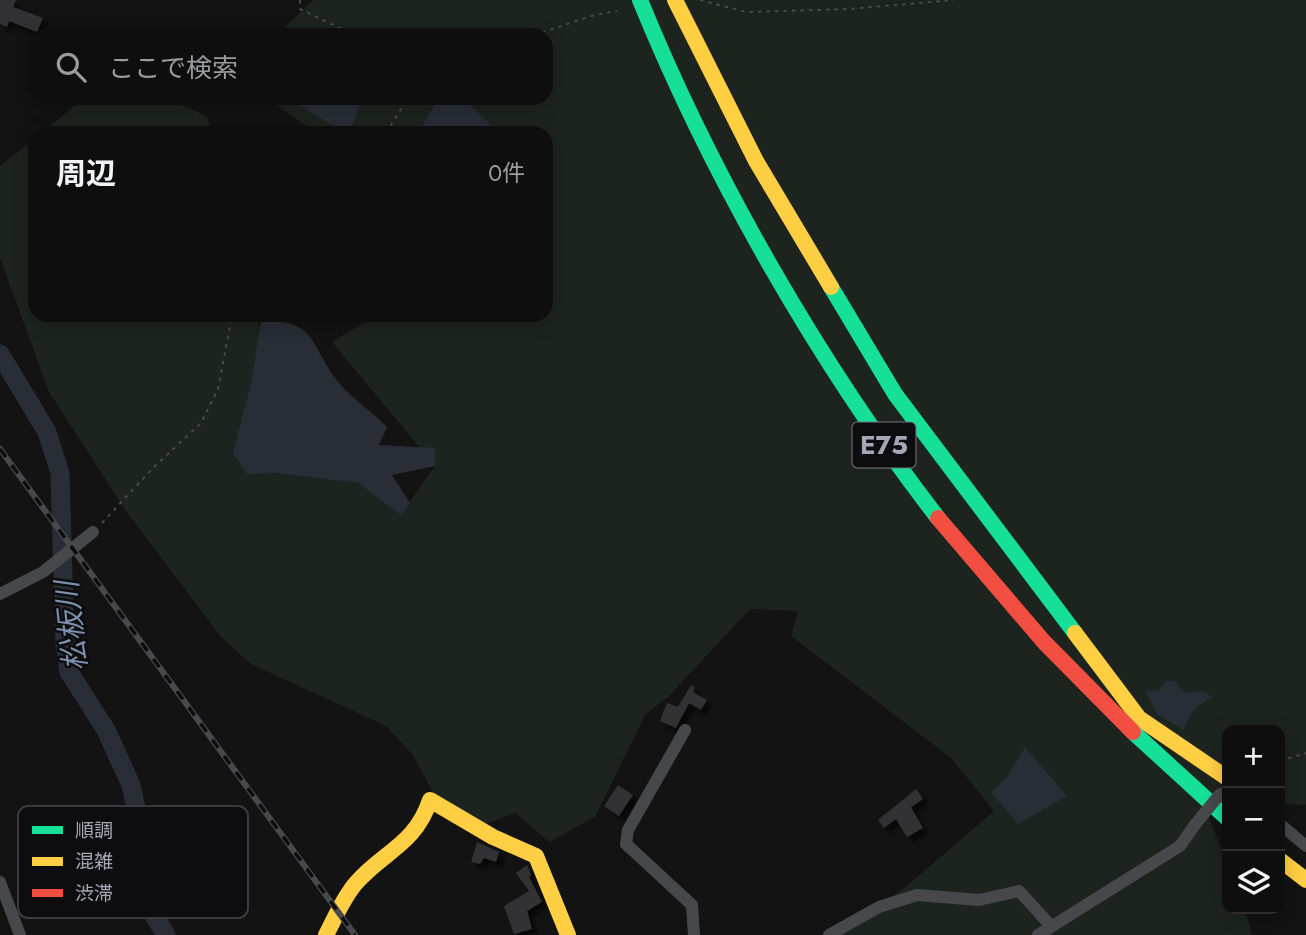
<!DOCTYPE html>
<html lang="ja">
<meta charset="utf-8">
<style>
:root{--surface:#0e0e0e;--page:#171717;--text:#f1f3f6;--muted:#9b9c9e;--line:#2e2e2e}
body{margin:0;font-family:Jost,"Noto Sans JP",sans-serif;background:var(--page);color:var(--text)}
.controls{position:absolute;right:21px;bottom:21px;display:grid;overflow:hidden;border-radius:14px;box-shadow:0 4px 18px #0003}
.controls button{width:63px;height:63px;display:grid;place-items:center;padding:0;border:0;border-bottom:2px solid var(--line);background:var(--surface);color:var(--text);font:35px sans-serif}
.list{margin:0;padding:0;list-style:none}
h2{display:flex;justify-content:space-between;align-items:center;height:91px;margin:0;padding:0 28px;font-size:30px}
h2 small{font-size:23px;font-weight:400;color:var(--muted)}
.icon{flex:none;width:38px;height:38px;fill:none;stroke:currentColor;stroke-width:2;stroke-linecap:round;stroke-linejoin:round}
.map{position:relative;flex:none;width:1306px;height:935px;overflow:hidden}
.search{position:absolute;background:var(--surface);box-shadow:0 4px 18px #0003;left:28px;top:28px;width:525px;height:77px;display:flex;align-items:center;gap:18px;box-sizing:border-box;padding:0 24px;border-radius:21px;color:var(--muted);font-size:26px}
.panel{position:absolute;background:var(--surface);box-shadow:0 4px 18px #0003;left:28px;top:126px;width:525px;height:196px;border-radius:21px}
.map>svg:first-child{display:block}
.green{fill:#1d231e}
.water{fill:#292e36}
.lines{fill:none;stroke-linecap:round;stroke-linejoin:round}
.river{stroke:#292e36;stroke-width:19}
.building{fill:#323234;filter:url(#shadow)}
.path{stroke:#49494d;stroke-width:2;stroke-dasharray:3.5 5;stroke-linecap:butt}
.street{stroke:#47484b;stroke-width:12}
.fast{stroke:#16e098;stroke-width:16}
.slow{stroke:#ffcf43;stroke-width:16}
.jam{stroke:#f24e42;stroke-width:16}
.rail-casing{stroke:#48494c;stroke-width:6}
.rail{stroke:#0d0d0f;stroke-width:3.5;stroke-dasharray:10;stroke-linecap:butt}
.street-bridge{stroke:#47484b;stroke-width:12}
.labels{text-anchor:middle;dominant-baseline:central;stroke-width:5;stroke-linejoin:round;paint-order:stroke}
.shield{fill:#0d0d0f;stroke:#777982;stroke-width:2}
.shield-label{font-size:26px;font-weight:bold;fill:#a4a7b4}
.water-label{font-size:30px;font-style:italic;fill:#7b90ae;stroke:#0d0d0f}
.key{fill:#0d0d0f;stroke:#3a3b41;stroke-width:2}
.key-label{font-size:19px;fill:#a4a7b4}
</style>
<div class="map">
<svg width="1306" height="935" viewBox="0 0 1306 935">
<defs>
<filter id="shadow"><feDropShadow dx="5.5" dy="5.5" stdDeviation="2" flood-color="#0009"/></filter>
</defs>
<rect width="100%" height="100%" fill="#131313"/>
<!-- green -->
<path class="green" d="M 313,0 L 1306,0 L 1306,805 L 1280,804 L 1280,730 L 1227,730 L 1227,800 L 1201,797 L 1227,864 L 1227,909 L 1245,909 L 1252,935 L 832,935 L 903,889 L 994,811 L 951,758 L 791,636 L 798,611 L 750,609 L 668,697 L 645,715 L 595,817 L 549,842 L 515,813 L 483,825 L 449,823 L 413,755 L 386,726 L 251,664 L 221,637 L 126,511 L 49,392 L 0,258 L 0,166 L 35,138 L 35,315 L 260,315 L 247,473 L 275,473 L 358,483 L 401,514 L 435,466 L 332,342 L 377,315 L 546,315 L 546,133 L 318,133 L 265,98 L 546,98 L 546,35 L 277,35 Z
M 84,98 L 165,98 L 207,116 L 212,133 L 42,133 Z"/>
<!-- water -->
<path class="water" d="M 287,98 L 359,98 L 361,103 L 349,133 L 346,133 Z
M 439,98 L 463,98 L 499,133 L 418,133 Z
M 261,320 C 320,321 309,346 339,383 C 353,400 372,411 387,427 L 379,445 L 435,448 L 435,466 L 392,475 L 410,503 L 401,515 L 358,483 L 275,473 L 247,474 L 233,453 L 251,384 Z
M 1166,681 L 1174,681 L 1185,693 L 1202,691 L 1213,697 C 1198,704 1188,714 1184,730 L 1158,715 L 1145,691 L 1158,691 Z
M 1025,747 L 1067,796 L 1018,824 L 991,792 L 1007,777 Z"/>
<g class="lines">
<!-- river -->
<path class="river" d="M 0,354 L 47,432 L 60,473 L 65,643 L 69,672 L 106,730 L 131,785 L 141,831 L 142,881 L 152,912 L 166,935"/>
</g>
<!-- building -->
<path class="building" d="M 0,0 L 16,0 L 13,7 L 43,18 L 37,32 L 9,21 L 7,27 L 0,24 Z
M 691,685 L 695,688 L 693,692 L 707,700 L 701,710 L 689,703 L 676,728 L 660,721 L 667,703 L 678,707 Z
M 618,785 L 633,795 L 619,816 L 604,806 Z
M 916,789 L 923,799 L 911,807 L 923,828 L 907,837 L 896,819 L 884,828 L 878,820 Z
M 477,842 L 499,852 L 496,862 L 484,858 L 480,864 L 471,862 Z
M 527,865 L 531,875 L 529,877 L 542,902 L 527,911 L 532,929 L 514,934 L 504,906 L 529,891 L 516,873 Z"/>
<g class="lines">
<!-- path -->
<path class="path" d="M 300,0 L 300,9 L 342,29 L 367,35
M 700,0 L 746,12 L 849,9 L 954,0
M 534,35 L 591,16 L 617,11
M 386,133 L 408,98
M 102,523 L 152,469 L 201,423 L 218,389 L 232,315
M 1280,761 L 1306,753"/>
<!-- street -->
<path class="street" d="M 0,594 L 43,572 L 93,532
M 685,730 L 628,830 L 626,844 L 692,905 L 694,935
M 1280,824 L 1306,846
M 0,882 L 20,935
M 829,935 L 879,907 L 917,895 L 979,900 L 1019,891 L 1050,925
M 1038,935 L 1180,846 L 1194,826"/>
<!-- fast -->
<path class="fast" d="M 640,0 C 712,177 821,367 938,518
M 831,287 L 895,394 L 1075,633
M 1133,732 L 1227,818"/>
<!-- slow -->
<path class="slow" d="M 675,0 L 756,161 L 831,287
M 1075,633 L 1139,718 L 1227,778
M 1280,860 L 1306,880
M 326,935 C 335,918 343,898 356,883 C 384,851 415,845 430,800 L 493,837 L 536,856 L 568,935"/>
<!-- jam -->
<path class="jam" d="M 938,518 L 1044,642 L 1133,732"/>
<defs>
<path id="rail" d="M 0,449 L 355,935"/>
</defs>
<!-- rail casing -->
<use href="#rail" class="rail-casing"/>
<!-- rail -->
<use href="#rail" class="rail"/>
<!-- street-bridge -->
<path class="street-bridge" d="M 1194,826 L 1220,794"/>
</g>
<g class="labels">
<!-- shield labels -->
<rect class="shield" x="852.5" y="422.5" width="63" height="45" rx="5"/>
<g class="shield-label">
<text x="884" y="445">E75</text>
</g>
<!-- water labels -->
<g class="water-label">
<text transform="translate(71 626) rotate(-96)">松板川</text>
</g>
</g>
<!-- legend -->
<rect x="18" y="806" width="230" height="112" rx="10" class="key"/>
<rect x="32" y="826" width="31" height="8" fill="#16e098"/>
<rect x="32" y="857" width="31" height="9" fill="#ffcf43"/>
<rect x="32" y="889" width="31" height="8" fill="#f24e42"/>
<g class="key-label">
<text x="75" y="837">順調</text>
<text x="75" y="868">混雑</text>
<text x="75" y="900">渋滞</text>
</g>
</svg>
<div class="controls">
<button>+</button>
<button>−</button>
<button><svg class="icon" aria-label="layers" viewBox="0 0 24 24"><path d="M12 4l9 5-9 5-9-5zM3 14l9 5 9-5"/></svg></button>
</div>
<div class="search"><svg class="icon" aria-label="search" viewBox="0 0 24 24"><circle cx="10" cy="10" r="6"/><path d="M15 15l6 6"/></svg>ここで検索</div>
<section class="panel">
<h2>周辺<small>0件</small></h2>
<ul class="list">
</ul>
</section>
</div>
